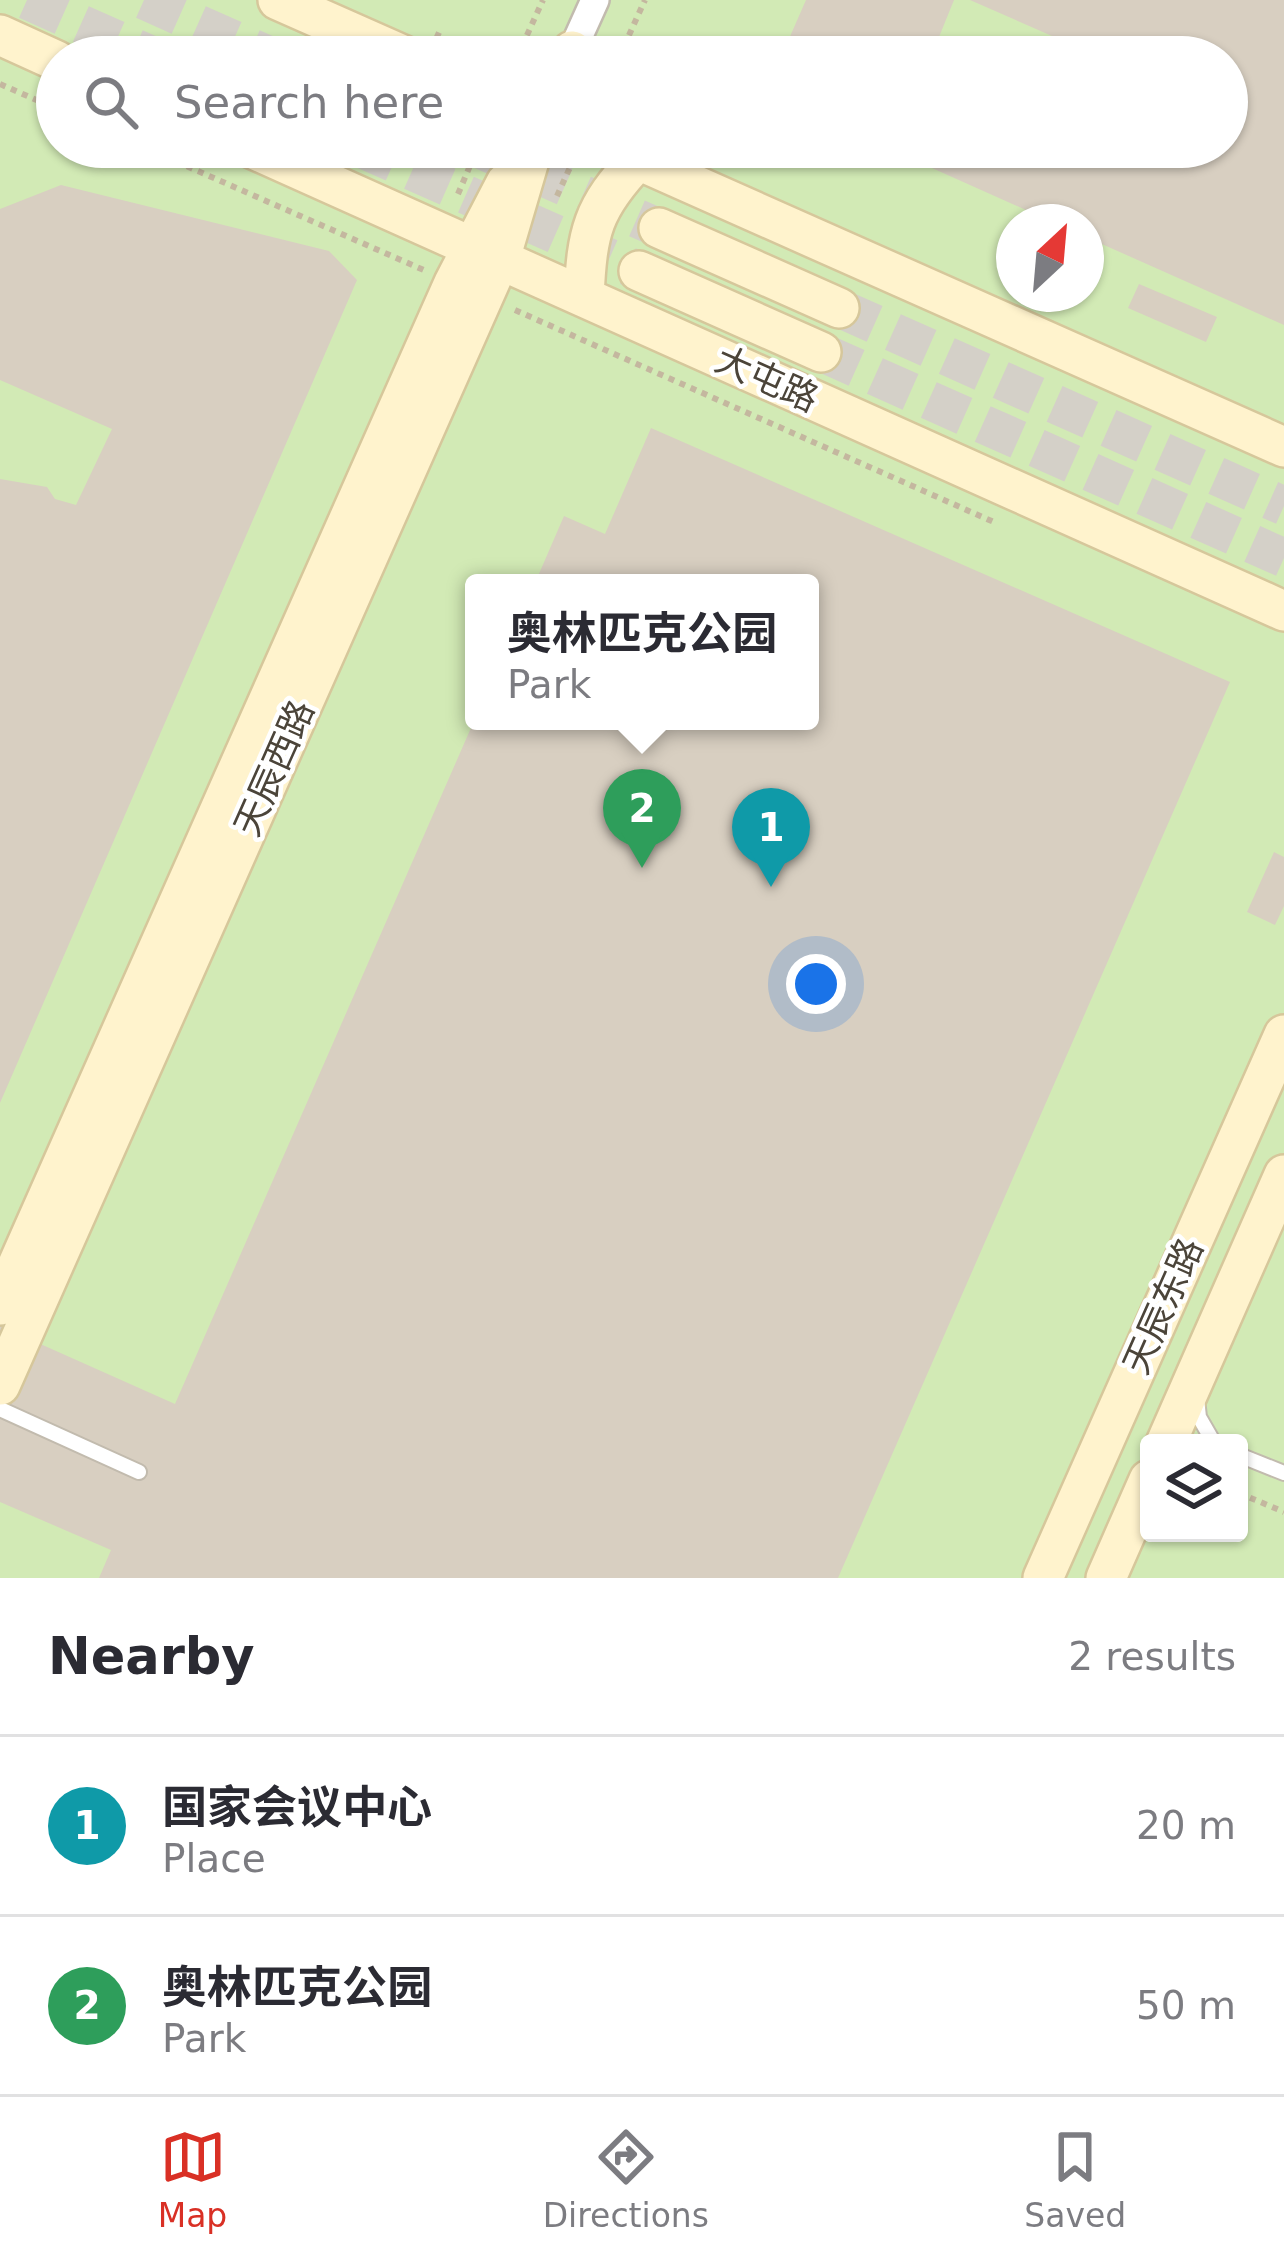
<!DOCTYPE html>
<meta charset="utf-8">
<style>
:root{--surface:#fff;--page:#f7f7f7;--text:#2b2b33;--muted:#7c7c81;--line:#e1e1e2;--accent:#d93025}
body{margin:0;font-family:"DejaVu Sans","Noto Sans SC",sans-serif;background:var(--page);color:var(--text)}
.controls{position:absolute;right:36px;bottom:36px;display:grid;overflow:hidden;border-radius:12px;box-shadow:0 3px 9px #0004}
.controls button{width:108px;height:108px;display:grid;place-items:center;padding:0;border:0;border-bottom:3px solid var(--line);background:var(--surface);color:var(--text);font:60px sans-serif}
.compass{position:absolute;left:996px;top:204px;width:108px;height:108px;border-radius:50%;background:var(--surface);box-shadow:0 3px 9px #0004;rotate:26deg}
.you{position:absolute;left:816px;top:984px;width:42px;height:42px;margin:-30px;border:9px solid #fff;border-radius:50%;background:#1a73e8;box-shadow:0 0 0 18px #1a73e833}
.badge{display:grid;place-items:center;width:78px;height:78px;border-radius:50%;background:var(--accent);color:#fff;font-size:39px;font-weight:700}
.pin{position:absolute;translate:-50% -99px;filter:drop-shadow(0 3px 6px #0008)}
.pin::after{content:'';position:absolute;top:63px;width:42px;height:36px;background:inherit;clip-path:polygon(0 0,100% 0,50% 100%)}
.popup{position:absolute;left:465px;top:574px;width:354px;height:156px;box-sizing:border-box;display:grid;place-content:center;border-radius:12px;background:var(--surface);filter:drop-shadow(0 3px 9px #0005);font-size:39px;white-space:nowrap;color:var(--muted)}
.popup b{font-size:45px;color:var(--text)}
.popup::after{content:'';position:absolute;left:50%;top:100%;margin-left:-24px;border:24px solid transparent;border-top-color:var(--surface)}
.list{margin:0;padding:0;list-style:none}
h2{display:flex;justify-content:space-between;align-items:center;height:156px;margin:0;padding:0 48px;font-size:51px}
h2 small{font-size:39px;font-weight:400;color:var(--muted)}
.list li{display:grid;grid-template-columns:78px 1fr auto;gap:36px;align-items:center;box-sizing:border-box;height:180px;padding:0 48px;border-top:3px solid var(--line)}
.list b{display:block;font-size:45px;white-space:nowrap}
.list p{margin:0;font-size:39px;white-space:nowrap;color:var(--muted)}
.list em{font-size:39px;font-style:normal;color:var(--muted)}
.icon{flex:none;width:66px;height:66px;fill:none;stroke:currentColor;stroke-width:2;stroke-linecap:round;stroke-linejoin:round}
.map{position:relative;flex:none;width:1284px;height:1578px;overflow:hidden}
.search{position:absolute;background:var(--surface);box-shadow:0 3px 9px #0004;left:36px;right:36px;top:36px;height:132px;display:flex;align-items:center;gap:30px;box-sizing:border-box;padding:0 42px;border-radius:66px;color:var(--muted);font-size:45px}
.sheet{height:516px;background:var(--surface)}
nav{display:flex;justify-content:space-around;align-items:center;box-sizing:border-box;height:168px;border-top:3px solid var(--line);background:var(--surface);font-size:33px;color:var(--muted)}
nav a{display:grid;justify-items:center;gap:6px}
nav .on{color:var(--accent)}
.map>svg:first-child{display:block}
.green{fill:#d2eab5;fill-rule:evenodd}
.building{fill:#d8cfc1}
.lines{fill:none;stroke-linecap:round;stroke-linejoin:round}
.secondary-tunnel{stroke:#d4d0c8;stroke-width:39;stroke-dasharray:39 20;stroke-linecap:butt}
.lane-casing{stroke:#c2bbae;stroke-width:18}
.street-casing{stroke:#c2bbae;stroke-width:32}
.secondary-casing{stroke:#d6c79b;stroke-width:44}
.path{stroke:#c4b79f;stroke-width:6;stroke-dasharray:6 6;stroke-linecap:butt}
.lane{stroke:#fff;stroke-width:14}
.street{stroke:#fff;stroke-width:27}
.secondary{stroke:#fff3cd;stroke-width:39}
.labels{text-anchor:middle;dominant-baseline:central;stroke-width:9;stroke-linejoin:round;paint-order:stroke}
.street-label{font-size:36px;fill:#4b4439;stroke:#fff}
</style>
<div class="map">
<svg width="1284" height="1578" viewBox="0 0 1284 1578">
<rect width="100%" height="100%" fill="#f6f3ec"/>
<!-- green -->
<path class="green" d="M 0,0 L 1284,0 L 1284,1578 L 0,1578 ZM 57,57 L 1227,57 L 1227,147 L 57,147 ZM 1014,222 L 1086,222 L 1086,294 L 1014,294 ZM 474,583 L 810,583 L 810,721 L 474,721 ZM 1149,1443 L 1239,1443 L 1239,1533 L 1149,1533 Z"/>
<!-- building -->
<path class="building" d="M 806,0 L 954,0 L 939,37 L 985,57 L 781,57 Z
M 970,0 L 1284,0 L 1284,325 L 1086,237 L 1086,222 L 1053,222 L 885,147 L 1227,147 L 1227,57 L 1100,57 Z
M 61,185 L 329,251 L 357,280 L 0,1103 L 0,479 L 47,487 L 55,499 L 76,505 L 112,429 L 0,380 L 0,209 Z
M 1139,284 L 1217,317 L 1206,342 L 1128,308 Z
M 651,428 L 1230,682 L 838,1578 L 99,1578 L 111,1550 L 0,1502 L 0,1326 L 175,1404 L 474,721 L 810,721 L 810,583 L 535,583 L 564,516 L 605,534 Z
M 1274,852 L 1284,857 L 1284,906 L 1275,925 L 1247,912 Z"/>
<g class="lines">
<!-- secondary-tunnel -->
<path class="secondary-tunnel" d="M 27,0 L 155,57
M 144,0 L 272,57
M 358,147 L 639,271
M 475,147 L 659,228
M 839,308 L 1284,506
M 821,352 L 1284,558"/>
<defs>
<path id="lane" d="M 1197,1399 L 1199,1417 L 1214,1443
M 0,1409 L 139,1472
M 1239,1455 L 1284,1473"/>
<path id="street" d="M 572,51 L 595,0"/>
<path id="secondary" d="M 278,0 L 407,57
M 0,35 L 57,61
M 569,57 L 572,51
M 249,147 L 1284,611
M 609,147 L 1284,447
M 659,228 L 839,308
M 639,271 L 821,352
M 584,297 C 587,232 592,208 638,160
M 0,1305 L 454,283 L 506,183
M 0,1385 L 500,259 L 533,147
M 1166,1443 L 1284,1175
M 1043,1578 L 1284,1035
M 1106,1578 L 1149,1480"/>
</defs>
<!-- lane casing -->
<use href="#lane" class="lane-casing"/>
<!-- street casing -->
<use href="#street" class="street-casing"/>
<!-- secondary casing -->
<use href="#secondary" class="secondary-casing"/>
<!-- path -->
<path class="path" d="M 435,34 L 486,57
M 517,57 L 543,0
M 619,57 L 645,0
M 0,84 L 57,109
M 143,147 L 426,271
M 189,147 L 204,154
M 458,194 L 478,147
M 557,196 L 576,154
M 515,310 L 996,523
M 1239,1493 L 1284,1512"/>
<!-- lane -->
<use href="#lane" class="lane"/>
<!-- street -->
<use href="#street" class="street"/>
<!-- secondary -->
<use href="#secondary" class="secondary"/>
</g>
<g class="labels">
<!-- street labels -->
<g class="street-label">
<text transform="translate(767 379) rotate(24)">大屯路</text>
<text transform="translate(274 768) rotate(-66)">天辰西路</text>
<text transform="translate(1163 1306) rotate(-66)">天辰东路</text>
</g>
</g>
</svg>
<div class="controls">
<button><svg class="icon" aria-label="layers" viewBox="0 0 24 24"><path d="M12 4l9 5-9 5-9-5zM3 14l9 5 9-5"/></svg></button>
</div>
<svg class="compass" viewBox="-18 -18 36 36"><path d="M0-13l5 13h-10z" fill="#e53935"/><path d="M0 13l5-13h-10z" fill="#7c7c81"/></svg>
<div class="you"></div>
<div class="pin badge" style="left:771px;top:887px;background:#0f9aa8">1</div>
<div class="pin badge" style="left:642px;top:868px;background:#2e9e5b">2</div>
<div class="popup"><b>奥林匹克公园</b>Park</div>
<div class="search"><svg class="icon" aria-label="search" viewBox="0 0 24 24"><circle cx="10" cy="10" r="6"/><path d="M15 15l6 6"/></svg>Search here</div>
</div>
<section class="sheet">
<h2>Nearby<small>2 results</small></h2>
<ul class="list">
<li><span class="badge" style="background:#0f9aa8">1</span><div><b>国家会议中心</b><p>Place</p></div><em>20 m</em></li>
<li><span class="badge" style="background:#2e9e5b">2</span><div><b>奥林匹克公园</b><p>Park</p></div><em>50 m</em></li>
</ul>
</section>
<nav>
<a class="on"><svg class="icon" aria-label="map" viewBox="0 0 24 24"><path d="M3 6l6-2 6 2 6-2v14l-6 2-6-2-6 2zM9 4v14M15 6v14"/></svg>Map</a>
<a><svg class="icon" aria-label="directions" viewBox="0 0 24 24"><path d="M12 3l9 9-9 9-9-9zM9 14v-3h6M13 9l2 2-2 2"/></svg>Directions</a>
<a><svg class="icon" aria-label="saved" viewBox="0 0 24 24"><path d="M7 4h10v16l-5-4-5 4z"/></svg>Saved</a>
</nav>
